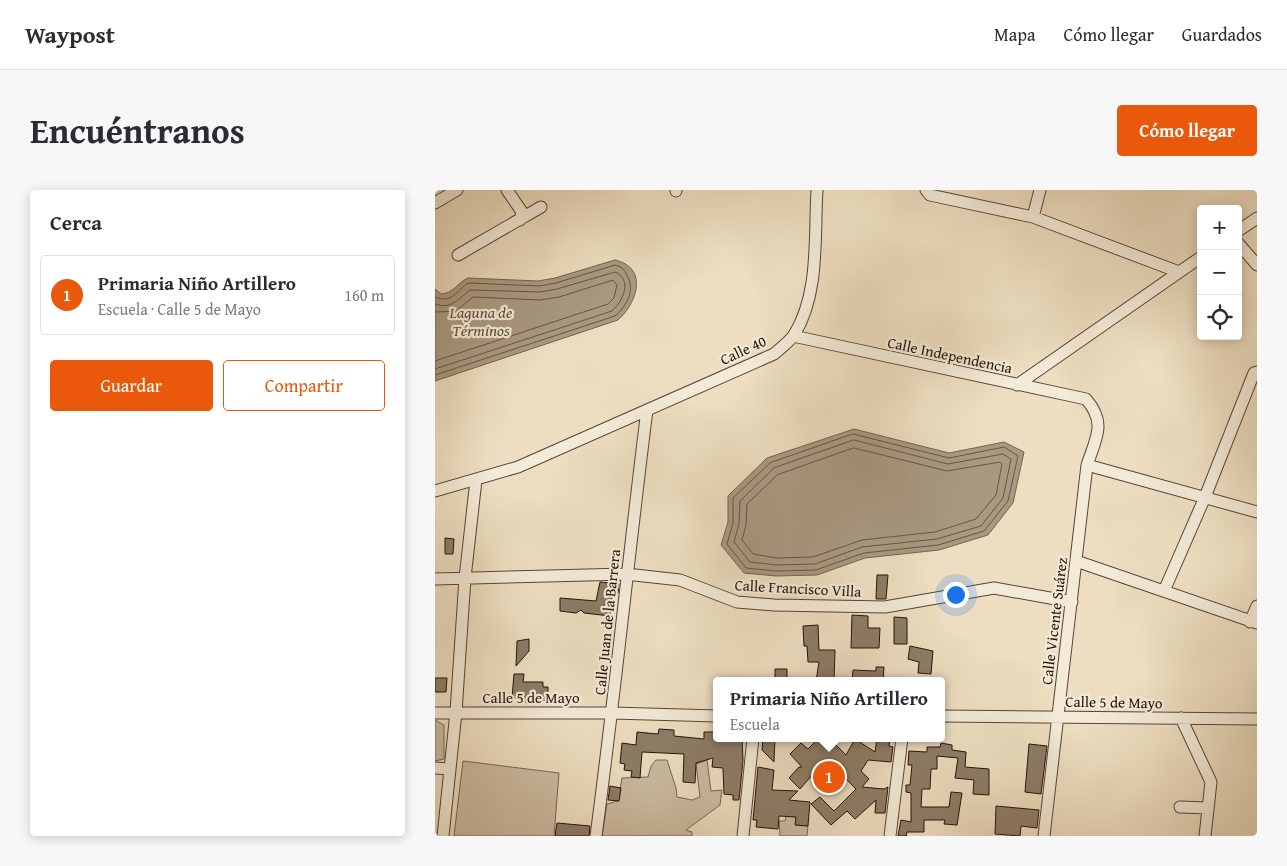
<!DOCTYPE html>
<html lang="es">
<meta charset="utf-8">
<style>
:root{--surface:#fff;--page:#f7f7f7;--text:#2b2b33;--muted:#7c7c81;--line:#e1e1e2;--accent:#ea580c}
body{margin:0;font-family:"Gentium Book Plus",serif;background:var(--page);color:var(--text)}
.controls{position:absolute;right:15px;top:15px;display:grid;overflow:hidden;border-radius:5px;box-shadow:0 2px 12px #0003}
.controls button{width:45px;height:45px;display:grid;place-items:center;padding:0;border:0;border-bottom:1px solid var(--line);background:var(--surface);color:var(--text);font:25px sans-serif}
.you{position:absolute;left:520px;top:404px;width:18px;height:18px;margin:-12px;border:4px solid #fff;border-radius:50%;background:#1a73e8;box-shadow:0 0 0 8px #1a73e833}
.badge{display:grid;place-items:center;width:32px;height:32px;border-radius:50%;background:var(--accent);color:#fff;font-size:16px;font-weight:700}
.pin{position:absolute;translate:-50% -50%;border:2px solid #fff;box-shadow:0 1px 5px #0006}
.popup{position:absolute;left:278px;top:487px;width:232px;height:65px;box-sizing:border-box;display:grid;place-content:center;border-radius:5px;background:var(--surface);filter:drop-shadow(0 1px 4px #0005);font-size:16px;white-space:nowrap;color:var(--muted)}
.popup b{font-size:19px;color:var(--text)}
.popup::after{content:'';position:absolute;left:50%;top:100%;margin-left:-10px;border:10px solid transparent;border-top-color:var(--surface)}
.list{margin:0;padding:0;list-style:none}
h2{display:flex;justify-content:space-between;align-items:center;height:65px;margin:0;padding:0 20px;font-size:21px}
h2 small{font-size:16px;font-weight:400;color:var(--muted)}
.list li{display:grid;grid-template-columns:32px 1fr auto;gap:15px;align-items:center;box-sizing:border-box;height:80px;margin:0 10px 10px;padding:0 10px;border:1px solid var(--line);border-radius:5px}
.list b{display:block;font-size:19px;white-space:nowrap}
.list p{margin:0;font-size:16px;white-space:nowrap;color:var(--muted)}
.list em{font-size:16px;font-style:normal;color:var(--muted)}
.actions{display:flex;gap:10px;padding:15px 20px}
.actions a{flex:1;padding:11px 0;border:1px solid var(--accent);border-radius:5px;text-align:center;font-size:18px;color:var(--accent)}
.actions .main{background:var(--accent);color:#fff}
.icon{flex:none;width:28px;height:28px;fill:none;stroke:currentColor;stroke-width:2;stroke-linecap:round;stroke-linejoin:round}
.map{position:relative;flex:none;width:822px;height:646px;overflow:hidden;border-radius:5px}
header{display:flex;align-items:center;gap:30px;box-sizing:border-box;height:70px;padding:0 25px;background:var(--surface);border-bottom:1px solid var(--line)}
header strong{font-size:24px}
nav{display:flex;gap:28px;margin-inline-start:auto;font-size:18px}
.intro{display:flex;align-items:center;justify-content:space-between;box-sizing:border-box;height:120px;padding:0 30px}
h1{margin:0;font-size:35px}
.button{padding:12px 22px;border-radius:5px;background:var(--accent);color:#fff;font-size:18px;font-weight:700}
main{display:flex;gap:30px;padding:0 30px}
aside{flex:1;background:var(--surface);border-radius:5px;box-shadow:0 2px 12px #0003}
.map>svg:first-child{display:block}
.green{fill:#cbbba1;stroke:#786654}
.water{fill:#a99981;stroke:#746350}
.lines{fill:none;stroke-linecap:round;stroke-linejoin:round}
.shore{stroke:#665644;stroke-width:1}
.building{fill:#8d7c67;stroke:#241206}
.minor-casing{stroke:#564535;stroke-width:13}
.minor{stroke:#f3ead7;stroke-width:11}
.labels{text-anchor:middle;dominant-baseline:central;stroke-width:4.5;stroke-linejoin:round;paint-order:stroke}
.street-label{font-size:15px;fill:#241206;stroke:#f3ead7}
.water-label{font-size:16px;font-style:italic;fill:#604f3d;stroke:#f3ead7}
</style>
<header>
<strong>Waypost</strong>
<nav><a>Mapa</a><a>Cómo llegar</a><a>Guardados</a></nav>
</header>
<div class="intro"><h1>Encuéntranos</h1><a class="button">Cómo llegar</a></div>
<main>
<aside>
<h2>Cerca<small></small></h2>
<ul class="list">
<li><span class="badge">1</span><div><b>Primaria Niño Artillero</b><p>Escuela · Calle 5 de Mayo</p></div><em>160 m</em></li>
</ul>
<div class="actions"><a class="main">Guardar</a><a>Compartir</a></div>
</aside>
<div class="map">
<svg width="822" height="646" viewBox="0 0 822 646">
<rect width="100%" height="100%" fill="#eddec1"/>
<filter id="stains"><feTurbulence type="fractalNoise" baseFrequency=".004" numOctaves="4"/><feColorMatrix values="0 0 0 0 .2 0 0 0 0 .09 0 0 0 0 .02 0 0 0 .5 -.17"/></filter>
<radialGradient id="worn" r=".72"><stop offset=".6" stop-color="#630" stop-opacity="0"/><stop offset="1" stop-color="#630" stop-opacity=".3"/></radialGradient>
<!-- green -->
<path class="green" d="M 0,530 L 9,535 L 9,569 L 0,571 Z
M 221,570 L 232,570 L 241,598 L 242,607 L 257,610 L 265,607 L 261,574 L 272,570 L 276,601 L 287,600 L 285,615 L 251,640 L 257,642 L 257,646 L 167,646 L 172,614 L 183,611 L 187,588 L 213,587 L 216,576 Z
M 28,571 L 124,583 L 119,646 L 19,646 Z
M 351,626 L 361,627 L 361,635 L 373,636 L 372,646 L 345,646 L 344,631 L 350,631 Z"/>
<!-- water -->
<path class="water" d="M 180,70 C 214,78 202,113 183,130 L 0,191 L 0,99 L 6,104 C 19,103 22,93 33,88 L 103,91 L 120,88 Z
M 419,239 L 514,263 L 569,252 L 589,262 L 578,313 L 553,345 L 504,360 L 430,368 L 382,385 L 341,386 L 309,383 L 286,355 L 293,332 L 293,306 L 332,268 Z"/>
<g class="lines">
<!-- shore -->
<path class="shore" d="M 0,107 C 17,115 22,99 34,93 L 104,96 L 121,93 L 180,75 L 186,77 C 202,94 196,112 180,126 L 0,185
M 0,114 C 17,120 24,108 35,100 L 105,102 L 122,99 L 180,82 C 198,90 188,111 177,121 L 0,179
M 0,122 L 21,121 L 38,107 L 105,110 L 124,107 L 178,90 L 182,95 L 179,108 L 173,114 L 0,171
M 418,244 L 514,268 L 569,257 L 583,266 L 573,311 L 549,341 L 503,355 L 429,363 L 381,380 L 341,381 L 311,378 L 292,354 L 298,333 L 298,308 L 335,273 Z
M 419,250 L 513,274 L 568,264 L 576,269 L 568,308 L 546,336 L 502,349 L 427,357 L 380,374 L 342,375 L 315,372 L 299,352 L 304,334 L 305,311 L 339,278 Z
M 419,258 L 512,281 L 565,272 L 567,274 L 561,305 L 541,329 L 500,342 L 427,350 L 378,367 L 342,368 L 318,364 L 307,350 L 311,335 L 312,314 L 342,285 Z"/>
</g>
<!-- building -->
<path class="building" d="M 10,348 L 19,349 L 18,364 L 10,364 Z
M 442,385 L 453,385 L 451,409 L 441,409 Z
M 165,392 L 184,394 L 183,403 L 168,416 L 177,418 L 175,426 L 149,423 L 146,420 L 141,423 L 125,421 L 125,408 L 161,411 Z
M 417,425 L 433,426 L 433,438 L 445,438 L 444,458 L 416,458 Z
M 459,427 L 472,428 L 472,454 L 459,454 Z
M 383,435 L 384,460 L 400,460 L 399,491 L 381,491 L 384,472 L 373,472 L 372,456 L 369,456 L 368,436 Z
M 94,449 L 94,461 L 81,476 L 82,451 Z
M 475,456 L 498,461 L 496,484 L 483,483 L 484,472 L 473,469 Z
M 441,477 L 449,477 L 448,491 L 417,491 L 418,480 L 441,481 Z
M 340,479 L 352,479 L 352,491 L 340,491 Z
M 79,484 L 89,484 L 88,492 L 108,492 L 108,497 L 113,497 L 113,510 L 91,513 L 91,509 L 77,508 Z
M 0,488 L 12,488 L 11,502 L 0,502 Z
M 224,539 L 239,540 L 239,546 L 269,549 L 269,542 L 282,542 L 282,548 L 307,548 L 308,570 L 304,610 L 298,610 L 298,605 L 289,604 L 288,578 L 277,577 L 278,568 L 261,573 L 260,593 L 248,592 L 249,564 L 207,562 L 205,588 L 196,587 L 197,581 L 189,580 L 190,574 L 185,573 L 187,553 L 201,555 L 202,542 L 223,544 Z
M 328,548 L 340,548 L 339,572 L 327,560 Z
M 384,548 L 394,548 L 411,565 L 420,549 L 440,562 L 442,548 L 455,548 L 454,556 L 458,557 L 456,572 L 433,570 L 426,581 L 434,589 L 427,597 L 449,599 L 453,597 L 450,623 L 440,623 L 441,610 L 420,629 L 412,621 L 396,635 L 376,614 L 385,607 L 399,621 L 421,599 L 391,569 L 365,599 L 354,588 L 364,577 L 367,577 L 355,564 L 366,553 L 373,559 Z
M 506,553 L 517,555 L 517,560 L 531,562 L 530,577 L 554,579 L 554,605 L 538,604 L 539,590 L 520,588 L 523,568 L 502,566 L 502,579 L 496,579 L 495,599 L 487,599 L 486,617 L 514,617 L 516,602 L 527,603 L 522,635 L 509,634 L 510,630 L 489,630 L 489,642 L 472,642 L 471,646 L 463,646 L 466,630 L 476,632 L 476,603 L 471,602 L 471,595 L 475,595 L 477,575 L 473,575 L 474,561 L 492,562 L 492,557 L 505,557 Z
M 594,554 L 612,556 L 606,604 L 590,602 Z
M 323,577 L 339,580 L 337,600 L 363,601 L 354,610 L 375,612 L 373,636 L 360,635 L 361,627 L 344,626 L 343,639 L 321,637 L 322,630 L 318,630 Z
M 175,596 L 186,598 L 184,611 L 173,610 Z
M 561,616 L 604,620 L 602,638 L 586,636 L 585,646 L 560,644 Z
M 122,633 L 155,636 L 154,646 L 120,646 Z"/>
<g class="lines">
<defs>
<path id="minor" d="M 72,0 L 87,22 L 85,30
M 491,0 L 495,5 L 598,27 L 744,82
M 241,1 L 241,0
M 0,13 L 22,0
M 598,27 L 605,0
M 803,41 L 822,28
M 803,53 L 822,75
M 23,65 L 106,17
M 358,146 L 651,209 C 672,233 661,248 652,275 L 609,646
M 582,195 L 766,67
M 652,275 L 822,322
M 0,301 L 83,277 L 339,164 C 346,158 354,152 359,145 C 385,103 379,47 382,0
M 641,371 L 822,433
M 0,389 L 191,384 L 245,390 L 302,412 L 339,415 L 450,417 L 559,398 L 637,412
M 729,401 L 770,307 L 819,183 L 822,182
M 815,432 L 822,416
M 0,523 L 178,523 L 282,526
M 506,526 L 822,529
M 746,528 L 776,592 L 770,646
M 0,578 L 14,579
M 745,617 L 773,618
M 8,646 L 21,522 L 30,388 L 41,290
M 161,646 C 180,504 194,362 212,220
M 308,646 L 318,548
M 455,646 L 467,548"/>
</defs>
<!-- minor casing -->
<use href="#minor" class="minor-casing"/>
<!-- minor -->
<use href="#minor" class="minor"/>
</g>
<g class="labels">
<!-- street labels -->
<g class="street-label">
<text transform="translate(308 160) rotate(-25)">Calle 40</text>
<text transform="translate(515 165) rotate(12)">Calle Independencia</text>
<text transform="translate(363 398) rotate(3)">Calle Francisco Villa</text>
<text transform="translate(619 431) rotate(-83)">Calle Vicente Suárez</text>
<text transform="translate(172 432) rotate(-84)">Calle Juan de la Barrera</text>
<text x="96" y="507">Calle 5 de Mayo</text>
<text transform="translate(679 512) rotate(1)">Calle 5 de Mayo</text>
</g>
<!-- water labels -->
<g class="water-label">
<text x="46" y="122">Laguna de<tspan x="46" dy="18">Términos</tspan></text>
</g>
</g>
<rect width="100%" height="100%" filter="url(#stains)"/>
<rect width="100%" height="100%" fill="url(#worn)"/>
</svg>
<div class="controls">
<button>+</button>
<button>−</button>
<button><svg class="icon" aria-label="locate" viewBox="0 0 24 24"><circle cx="12" cy="12" r="6"/><path d="M12 2v4M12 18v4M2 12h4M18 12h4"/></svg></button>
</div>
<div class="you"></div>
<div class="pin badge" style="left:394px;top:587px">1</div>
<div class="popup"><b>Primaria Niño Artillero</b>Escuela</div>
</div>
</main>
